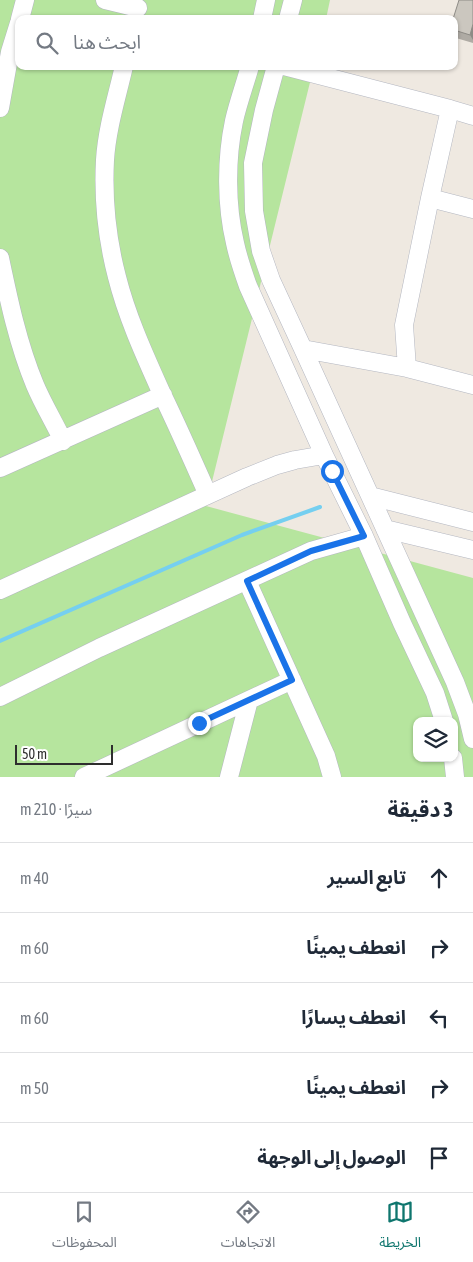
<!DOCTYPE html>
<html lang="ar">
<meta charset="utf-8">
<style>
:root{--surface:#fff;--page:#f6f6f7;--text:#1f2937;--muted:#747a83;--line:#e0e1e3;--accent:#0f766e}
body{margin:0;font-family:"Asap Condensed","Noto Sans Arabic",sans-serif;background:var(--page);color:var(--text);direction:rtl}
.controls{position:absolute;right:15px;bottom:15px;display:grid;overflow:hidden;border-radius:10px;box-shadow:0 1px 4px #0004}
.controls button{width:45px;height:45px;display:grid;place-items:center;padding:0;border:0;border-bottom:1px solid var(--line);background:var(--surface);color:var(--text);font:25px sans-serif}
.scale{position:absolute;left:15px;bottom:12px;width:98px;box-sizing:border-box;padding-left:5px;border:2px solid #2e2e2e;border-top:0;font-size:14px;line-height:18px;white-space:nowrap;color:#2e2e2e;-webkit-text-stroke:4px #fff;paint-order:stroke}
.stop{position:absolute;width:15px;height:15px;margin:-11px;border:4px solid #1a73e8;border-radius:50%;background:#fff}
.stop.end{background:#1a73e8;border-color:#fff;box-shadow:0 1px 5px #0008}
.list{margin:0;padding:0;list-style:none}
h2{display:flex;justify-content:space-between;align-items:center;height:65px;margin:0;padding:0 20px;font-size:21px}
h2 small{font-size:16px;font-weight:400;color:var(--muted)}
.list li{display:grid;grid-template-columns:32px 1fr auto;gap:15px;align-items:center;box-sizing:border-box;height:70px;padding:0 20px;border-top:1px solid var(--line)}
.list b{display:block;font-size:19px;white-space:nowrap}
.list em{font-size:16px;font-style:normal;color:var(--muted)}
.icon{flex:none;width:28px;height:28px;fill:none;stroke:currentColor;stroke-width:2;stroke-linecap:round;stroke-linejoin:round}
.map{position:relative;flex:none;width:473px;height:777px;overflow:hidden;direction:ltr}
.search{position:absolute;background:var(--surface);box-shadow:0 1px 4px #0004;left:15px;right:15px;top:15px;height:55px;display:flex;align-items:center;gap:12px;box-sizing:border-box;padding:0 18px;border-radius:10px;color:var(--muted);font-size:19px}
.sheet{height:415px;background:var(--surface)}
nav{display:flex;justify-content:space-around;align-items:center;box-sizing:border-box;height:70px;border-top:1px solid var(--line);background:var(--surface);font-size:14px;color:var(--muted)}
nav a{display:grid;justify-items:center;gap:2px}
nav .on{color:var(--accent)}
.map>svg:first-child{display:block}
.green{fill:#b6e59e;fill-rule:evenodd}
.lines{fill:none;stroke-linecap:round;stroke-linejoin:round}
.stream{stroke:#75cff0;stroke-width:4}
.minor-casing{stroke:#b4b7c1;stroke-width:19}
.minor{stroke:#fff;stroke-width:18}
.wall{fill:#afaba4}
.shaded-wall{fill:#8e8b86}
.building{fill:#cbc7bf;stroke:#8e8b86}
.route{stroke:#1a73e8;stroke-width:6}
</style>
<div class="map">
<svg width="473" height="777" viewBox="0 0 473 777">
<rect width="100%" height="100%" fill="#efe9e1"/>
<!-- green -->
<path class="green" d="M 0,0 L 330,0 L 326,19 L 19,19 L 19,66 L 314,66 L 206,506 L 473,578 L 473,777 L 0,777 ZM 417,721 L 454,721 L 454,758 L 417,758 Z"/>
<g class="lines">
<!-- stream -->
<path class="stream" d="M 0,641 L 242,535 L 320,507"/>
<defs>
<path id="minor" d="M 105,0 L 138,8
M 20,19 L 25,0
M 262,19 L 266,0
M 288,19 L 293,0
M 124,66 C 117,97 107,128 105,160 C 103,198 107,239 117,277 C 127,317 145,356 162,394 C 178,427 193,461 208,495
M 250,66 C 245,84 238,103 234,121 C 226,159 226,205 235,243 C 238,257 243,272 248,286 L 324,455 L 364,536 L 402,623 L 435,693 L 444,721
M 276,66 L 264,110 L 253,163 L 254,211 L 261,251 L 271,280 L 303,349 L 455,682 L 467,714 L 473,739
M 284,66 L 450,109
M 0,108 L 10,52 L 19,23
M 430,198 L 473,209
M 0,258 C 9,301 18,344 35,385 C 43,404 54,422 63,441
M 303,349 L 407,368 L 473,385
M 407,368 L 404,325 L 430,198 L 450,109 L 473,116
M 0,468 L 163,395
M 370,496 L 473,522
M 385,529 L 473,550
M 247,581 L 326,756 L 332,777
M 0,590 L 247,477 L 277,465 L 295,460 L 324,455
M 0,697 L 99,648 L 311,551 L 364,536
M 453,758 L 455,777
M 84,777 L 292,680
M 229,777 L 249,700"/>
</defs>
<!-- minor casing -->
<use href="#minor" class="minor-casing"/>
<!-- minor -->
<use href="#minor" class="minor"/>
</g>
<!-- wall -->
<path class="wall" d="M 473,0 L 473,43 L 456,38 L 454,35 L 454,19 Z"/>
<!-- shaded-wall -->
<path class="shaded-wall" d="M 473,24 L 473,40 L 470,35 Z"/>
<!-- building -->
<path class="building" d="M 459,0 L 473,0 L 473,24 L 470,35 L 454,30 L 454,19 L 453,19 Z"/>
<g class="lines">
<!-- route -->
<path class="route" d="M 199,723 L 292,680 L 247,581 L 311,551 L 364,536 L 332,471"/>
</g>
</svg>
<div class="controls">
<button><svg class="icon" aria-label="layers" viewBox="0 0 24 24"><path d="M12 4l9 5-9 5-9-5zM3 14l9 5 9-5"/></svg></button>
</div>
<div class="scale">50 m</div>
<div class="stop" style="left:332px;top:471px"></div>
<div class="stop end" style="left:199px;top:723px"></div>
<div class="search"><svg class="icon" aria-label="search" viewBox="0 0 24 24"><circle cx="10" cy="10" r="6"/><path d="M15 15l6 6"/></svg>ابحث هنا</div>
</div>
<section class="sheet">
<h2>3 دقيقة<small>سيرًا · 210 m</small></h2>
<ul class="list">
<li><svg class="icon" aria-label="ahead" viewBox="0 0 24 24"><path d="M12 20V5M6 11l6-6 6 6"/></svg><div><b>تابع السير</b></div><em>40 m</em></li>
<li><svg class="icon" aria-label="right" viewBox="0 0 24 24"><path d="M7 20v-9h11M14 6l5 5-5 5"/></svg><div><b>انعطف يمينًا</b></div><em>60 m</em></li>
<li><svg class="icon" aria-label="left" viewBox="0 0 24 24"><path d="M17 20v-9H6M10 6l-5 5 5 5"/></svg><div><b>انعطف يسارًا</b></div><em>60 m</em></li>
<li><svg class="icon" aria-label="right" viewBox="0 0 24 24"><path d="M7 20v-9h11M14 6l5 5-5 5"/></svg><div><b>انعطف يمينًا</b></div><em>50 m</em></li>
<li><svg class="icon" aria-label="arrive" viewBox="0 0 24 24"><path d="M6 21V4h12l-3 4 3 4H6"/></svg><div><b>الوصول إلى الوجهة</b></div></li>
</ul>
</section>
<nav>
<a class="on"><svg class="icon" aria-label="map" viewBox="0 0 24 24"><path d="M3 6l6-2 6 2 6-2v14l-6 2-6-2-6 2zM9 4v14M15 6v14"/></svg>الخريطة</a>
<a><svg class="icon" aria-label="directions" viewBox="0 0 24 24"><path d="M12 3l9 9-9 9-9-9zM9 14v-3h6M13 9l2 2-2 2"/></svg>الاتجاهات</a>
<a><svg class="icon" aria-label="saved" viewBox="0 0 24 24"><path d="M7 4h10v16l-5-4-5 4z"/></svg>المحفوظات</a>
</nav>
